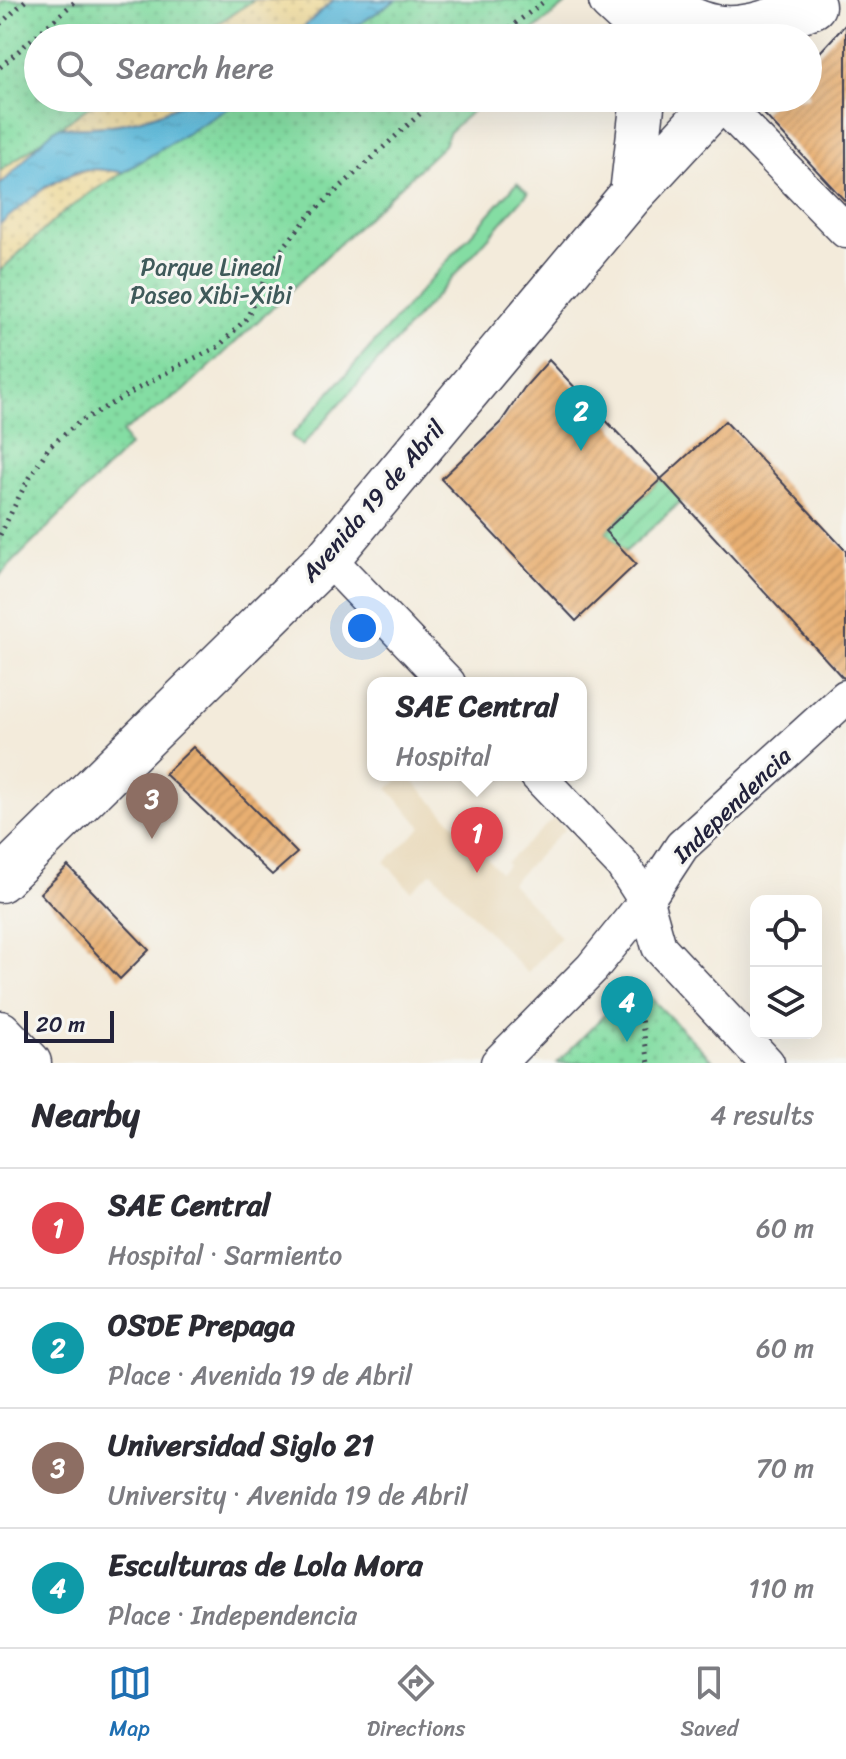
<!DOCTYPE html>
<meta charset="utf-8">
<style>
:root{--surface:#fff;--page:#f7f7f7;--text:#2b2b33;--muted:#7c7c81;--line:#e1e1e2;--accent:#1f6fb2}
body{margin:0;font-family:Sriracha,sans-serif;background:var(--page);color:var(--text)}
.controls{position:absolute;right:24px;bottom:24px;display:grid;overflow:hidden;border-radius:16px;box-shadow:0 8px 32px #0002}
.controls button{width:72px;height:72px;display:grid;place-items:center;padding:0;border:0;border-bottom:2px solid var(--line);background:var(--surface);color:var(--text);font:40px sans-serif}
.scale{position:absolute;left:24px;bottom:20px;width:90px;box-sizing:border-box;padding-left:8px;border:4px solid #22223b;border-top:0;font-size:22px;line-height:28px;white-space:nowrap;color:#22223b;-webkit-text-stroke:6px #f6f6f2;paint-order:stroke}
.you{position:absolute;left:362px;top:628px;width:28px;height:28px;margin:-20px;border:6px solid #fff;border-radius:50%;background:#1a73e8;box-shadow:0 0 0 12px #1a73e833}
.badge{display:grid;place-items:center;width:52px;height:52px;border-radius:50%;background:var(--accent);color:#fff;font-size:26px;font-weight:700}
.pin{position:absolute;translate:-50% -66px;filter:drop-shadow(0 2px 4px #0008)}
.pin::after{content:'';position:absolute;top:42px;width:28px;height:24px;background:inherit;clip-path:polygon(0 0,100% 0,50% 100%)}
.popup{position:absolute;left:367px;top:677px;width:220px;height:104px;box-sizing:border-box;display:grid;place-content:center;border-radius:16px;background:var(--surface);filter:drop-shadow(0 2px 6px #0005);font-size:26px;white-space:nowrap;color:var(--muted)}
.popup b{font-size:30px;color:var(--text)}
.popup::after{content:'';position:absolute;left:50%;top:100%;margin-left:-16px;border:16px solid transparent;border-top-color:var(--surface)}
.list{margin:0;padding:0;list-style:none}
h2{display:flex;justify-content:space-between;align-items:center;height:104px;margin:0;padding:0 32px;font-size:34px}
h2 small{font-size:26px;font-weight:400;color:var(--muted)}
.list li{display:grid;grid-template-columns:52px 1fr auto;gap:24px;align-items:center;box-sizing:border-box;height:120px;padding:0 32px;border-top:2px solid var(--line)}
.list b{display:block;font-size:30px;white-space:nowrap}
.list p{margin:0;font-size:26px;white-space:nowrap;color:var(--muted)}
.list em{font-size:26px;font-style:normal;color:var(--muted)}
.icon{flex:none;width:44px;height:44px;fill:none;stroke:currentColor;stroke-width:2;stroke-linecap:round;stroke-linejoin:round}
.map{position:relative;flex:none;width:846px;height:1063px;overflow:hidden}
.search{position:absolute;background:var(--surface);box-shadow:0 8px 32px #0002;left:24px;right:24px;top:24px;height:88px;display:flex;align-items:center;gap:20px;box-sizing:border-box;padding:0 28px;border-radius:44px;color:var(--muted);font-size:30px}
.sheet{height:584px;background:var(--surface)}
nav{display:flex;justify-content:space-around;align-items:center;box-sizing:border-box;height:112px;border-top:2px solid var(--line);background:var(--surface);font-size:22px;color:var(--muted)}
nav a{display:grid;justify-items:center;gap:4px}
nav .on{color:var(--accent)}
.map>svg:first-child{display:block}
.built{fill:#e9d9ba}
.grass{fill:#84dda3;stroke:#53806f;stroke-width:2}
.sand{fill:url(#sand-dots);stroke:#887e6c;stroke-width:2}
.park{fill:url(#park-dots);stroke:#53806f;stroke-width:2}
.garden{fill:url(#garden-furrows);stroke:#53806f;stroke-width:2}
.water{fill:url(#water-ripples);stroke:#406e8c;stroke-width:2}
.building{fill:url(#building-hatch)}
.lines{fill:none;stroke-linecap:round;stroke-linejoin:round}
.street-casing{stroke:#414053;stroke-width:37}
.secondary-casing{stroke:#414053;stroke-width:47}
.primary-casing{stroke:#414053;stroke-width:47}
.path{stroke:#414053;stroke-width:5;stroke-dasharray:2 6;stroke-linecap:butt}
.street{stroke:#fff;stroke-width:34}
.secondary{stroke:#fff;stroke-width:44}
.primary{stroke:#fff;stroke-width:44}
.labels{text-anchor:middle;dominant-baseline:central;stroke-width:6;stroke-linejoin:round;paint-order:stroke}
.park-label{font-size:24px;fill:#3f5a5a;stroke:#f6f6f2}
.street-label{font-size:24px;fill:#22223b;stroke:#f6f6f2}
</style>
<div class="map">
<svg width="846" height="1063" viewBox="0 0 846 1063">
<defs>
<pattern id="sand-dots" width="8" height="8" patternUnits="userSpaceOnUse" patternTransform="scale(2)"><rect width="8" height="8" fill="#eeda9e"/><path d="M2 2h.1M6 6h.1" fill="none" stroke="#ccbb89" stroke-width="1.8" stroke-linecap="round"/></pattern>
<pattern id="park-dots" width="8" height="8" patternUnits="userSpaceOnUse" patternTransform="scale(2)"><rect width="8" height="8" fill="#84dda3"/><path d="M2 2h.1M6 6h.1" fill="none" stroke="#72bd8d" stroke-width="1.8" stroke-linecap="round"/></pattern>
<pattern id="garden-furrows" width="10" height="10" patternUnits="userSpaceOnUse" patternTransform="scale(2)"><rect width="10" height="10" fill="#84dda3"/><path d="M-1 1l2-2M0 10L10 0M9 11l2-2" fill="none" stroke="#72bd8d"/></pattern>
<pattern id="water-ripples" width="26" height="14" patternUnits="userSpaceOnUse" patternTransform="scale(2)"><rect width="26" height="14" fill="#5ebbdc"/><path d="M2 4q2-2 4 0t4 0M15 11q2-2 4 0t4 0" fill="none" stroke="#51a0be"/></pattern>
<pattern id="building-hatch" width="6" height="6" patternUnits="userSpaceOnUse" patternTransform="scale(2)"><rect width="6" height="6" fill="#e8af71"/><path d="M-1 1l2-2M0 6l6-6M5 7l2-2" fill="none" stroke="#c79663"/></pattern>
</defs>
<rect width="100%" height="100%" fill="#f6f6f2"/>
<filter id="ink" filterUnits="userSpaceOnUse"><feTurbulence type="fractalNoise" baseFrequency=".0125" numOctaves="2"/><feDisplacementMap in="SourceGraphic" scale="16" xChannelSelector="R" yChannelSelector="G"/><feConvolveMatrix kernelMatrix="1 2 1 2 8 2 1 2 1" color-interpolation-filters="sRGB"/></filter>
<filter id="wash" filterUnits="userSpaceOnUse"><feTurbulence type="fractalNoise" baseFrequency=".006" numOctaves="4" result="noise"/><feDisplacementMap in="SourceGraphic" scale="32" xChannelSelector="R" yChannelSelector="G"/><feGaussianBlur stdDeviation="1.8" result="paint"/><feColorMatrix in="noise" values="0 0 0 0 0 0 0 0 0 0 0 0 0 0 0 0 0 1.4 0 .05"/><feComposite in="paint" operator="in"/></filter>
<g filter="url(#wash)">
<rect width="100%" height="100%" fill="#f3ebdb"/>
<!-- built -->
<path class="built" d="M 403,775 L 407,775 L 500,872 L 508,865 L 506,863 L 554,818 L 565,829 L 511,883 L 561,937 L 527,973 L 432,872 L 411,891 L 385,862 L 422,827 L 388,789 Z"/>
<!-- grass -->
<path class="grass" d="M 517,183 L 528,193 L 302,446 L 291,436 Z"/>
<!-- sand -->
<path class="sand" d="M 254,0 L 334,0 L 291,38 L 195,38 Z
M 101,98 L 192,98 C 151,121 105,130 58,127 Z
M 40,140 L 28,160 L 0,185 L 0,171 Z
M 96,169 L 123,172 L 61,214 L 0,271 L 0,224 C 28,199 57,174 96,169 Z"/>
<!-- park -->
<path class="park" d="M 4,0 L 254,0 L 195,38 L 38,38 L 38,98 L 101,98 L 0,171 L 0,4 Z
M 396,0 L 569,0 L 570,1 L 524,38 L 338,38 Z
M 245,98 L 487,98 L 450,131 L 444,145 L 183,392 L 122,432 L 129,446 L 0,575 L 0,271 L 61,214 L 90,193 Z
M 623,996 L 650,997 L 715,1063 L 557,1063 Z"/>
<!-- garden -->
<path class="garden" d="M 661,479 L 682,501 L 625,552 L 605,531 Z"/>
<!-- water -->
<path class="water" d="M 334,0 L 396,0 L 338,38 L 291,38 Z
M 193,98 L 245,98 L 123,172 L 96,169 L 76,171 L 45,187 L 0,224 L 0,185 C 21,167 36,143 58,127 C 105,130 151,121 193,98 Z"/>
<g id="blocks">
<!-- building -->
<path class="building" d="M 846,24 L 846,202 L 763,113 L 777,98 L 808,98 L 808,65 Z
M 549,360 L 661,479 L 605,531 L 636,564 L 576,621 L 441,479 L 501,422 L 524,388 Z
M 725,421 L 846,551 L 846,678 L 842,677 L 661,479 Z
M 193,747 L 297,853 L 272,875 L 165,774 Z
M 68,866 L 149,950 L 120,979 L 40,893 Z"/>
</g>
</g>
<g filter="url(#ink)">
<use href="#blocks" fill-opacity="0" stroke="#414053" stroke-width="2"/>
<g class="lines">
<defs>
<path id="street" d="M 719,101 L 846,231
M 328,558 L 448,683
M 537,775 L 622,864 L 646,901 L 659,947 L 767,1063
M 498,1063 L 592,968 L 646,901 L 682,846 L 846,697"/>
<path id="secondary" d="M 611,0 L 652,38
M 660,0 C 717,45 751,28 813,6
M 632,194 L 643,98
M 0,880 L 328,558 L 632,194 L 721,98"/>
<path id="primary" d="M 0,1033 L 29,1063"/>
</defs>
<!-- street casing -->
<use href="#street" class="street-casing"/>
<!-- secondary casing -->
<use href="#secondary" class="secondary-casing"/>
<!-- primary casing -->
<use href="#primary" class="primary-casing"/>
<!-- path -->
<path class="path" d="M 0,24 L 26,0
M 496,38 L 546,0
M 580,38 L 595,33
M 0,67 L 77,0
M 0,535 L 24,487 L 49,447 L 79,422 L 180,365 L 218,347 L 247,318 L 273,260 L 310,215 L 437,98
M 637,997 L 649,1063"/>
<!-- street -->
<use href="#street" class="street"/>
<!-- secondary -->
<use href="#secondary" class="secondary"/>
<!-- primary -->
<use href="#primary" class="primary"/>
</g>
</g>
<g class="labels">
<!-- park labels -->
<g class="park-label">
<text x="211" y="267">Parque Lineal<tspan x="211" dy="28">Paseo Xibi-Xibi</tspan></text>
</g>
<!-- street labels -->
<g class="street-label">
<text transform="translate(373 501) rotate(-49)">Avenida 19 de Abril</text>
<text transform="translate(732 805) rotate(-44)">Independencia</text>
</g>
</g>
</svg>
<div class="controls">
<button><svg class="icon" aria-label="locate" viewBox="0 0 24 24"><circle cx="12" cy="12" r="6"/><path d="M12 2v4M12 18v4M2 12h4M18 12h4"/></svg></button>
<button><svg class="icon" aria-label="layers" viewBox="0 0 24 24"><path d="M12 4l9 5-9 5-9-5zM3 14l9 5 9-5"/></svg></button>
</div>
<div class="scale">20 m</div>
<div class="you"></div>
<div class="pin badge" style="left:477px;top:873px;background:#e0444e">1</div>
<div class="popup"><b>SAE Central</b>Hospital</div>
<div class="pin badge" style="left:581px;top:451px;background:#0f9aa8">2</div>
<div class="pin badge" style="left:152px;top:839px;background:#8d6e63">3</div>
<div class="pin badge" style="left:627px;top:1042px;background:#0f9aa8">4</div>
<div class="search"><svg class="icon" aria-label="search" viewBox="0 0 24 24"><circle cx="10" cy="10" r="6"/><path d="M15 15l6 6"/></svg>Search here</div>
</div>
<section class="sheet">
<h2>Nearby<small>4 results</small></h2>
<ul class="list">
<li><span class="badge" style="background:#e0444e">1</span><div><b>SAE Central</b><p>Hospital · Sarmiento</p></div><em>60 m</em></li>
<li><span class="badge" style="background:#0f9aa8">2</span><div><b>OSDE Prepaga</b><p>Place · Avenida 19 de Abril</p></div><em>60 m</em></li>
<li><span class="badge" style="background:#8d6e63">3</span><div><b>Universidad Siglo 21</b><p>University · Avenida 19 de Abril</p></div><em>70 m</em></li>
<li><span class="badge" style="background:#0f9aa8">4</span><div><b>Esculturas de Lola Mora</b><p>Place · Independencia</p></div><em>110 m</em></li>
</ul>
</section>
<nav>
<a class="on"><svg class="icon" aria-label="map" viewBox="0 0 24 24"><path d="M3 6l6-2 6 2 6-2v14l-6 2-6-2-6 2zM9 4v14M15 6v14"/></svg>Map</a>
<a><svg class="icon" aria-label="directions" viewBox="0 0 24 24"><path d="M12 3l9 9-9 9-9-9zM9 14v-3h6M13 9l2 2-2 2"/></svg>Directions</a>
<a><svg class="icon" aria-label="saved" viewBox="0 0 24 24"><path d="M7 4h10v16l-5-4-5 4z"/></svg>Saved</a>
</nav>
